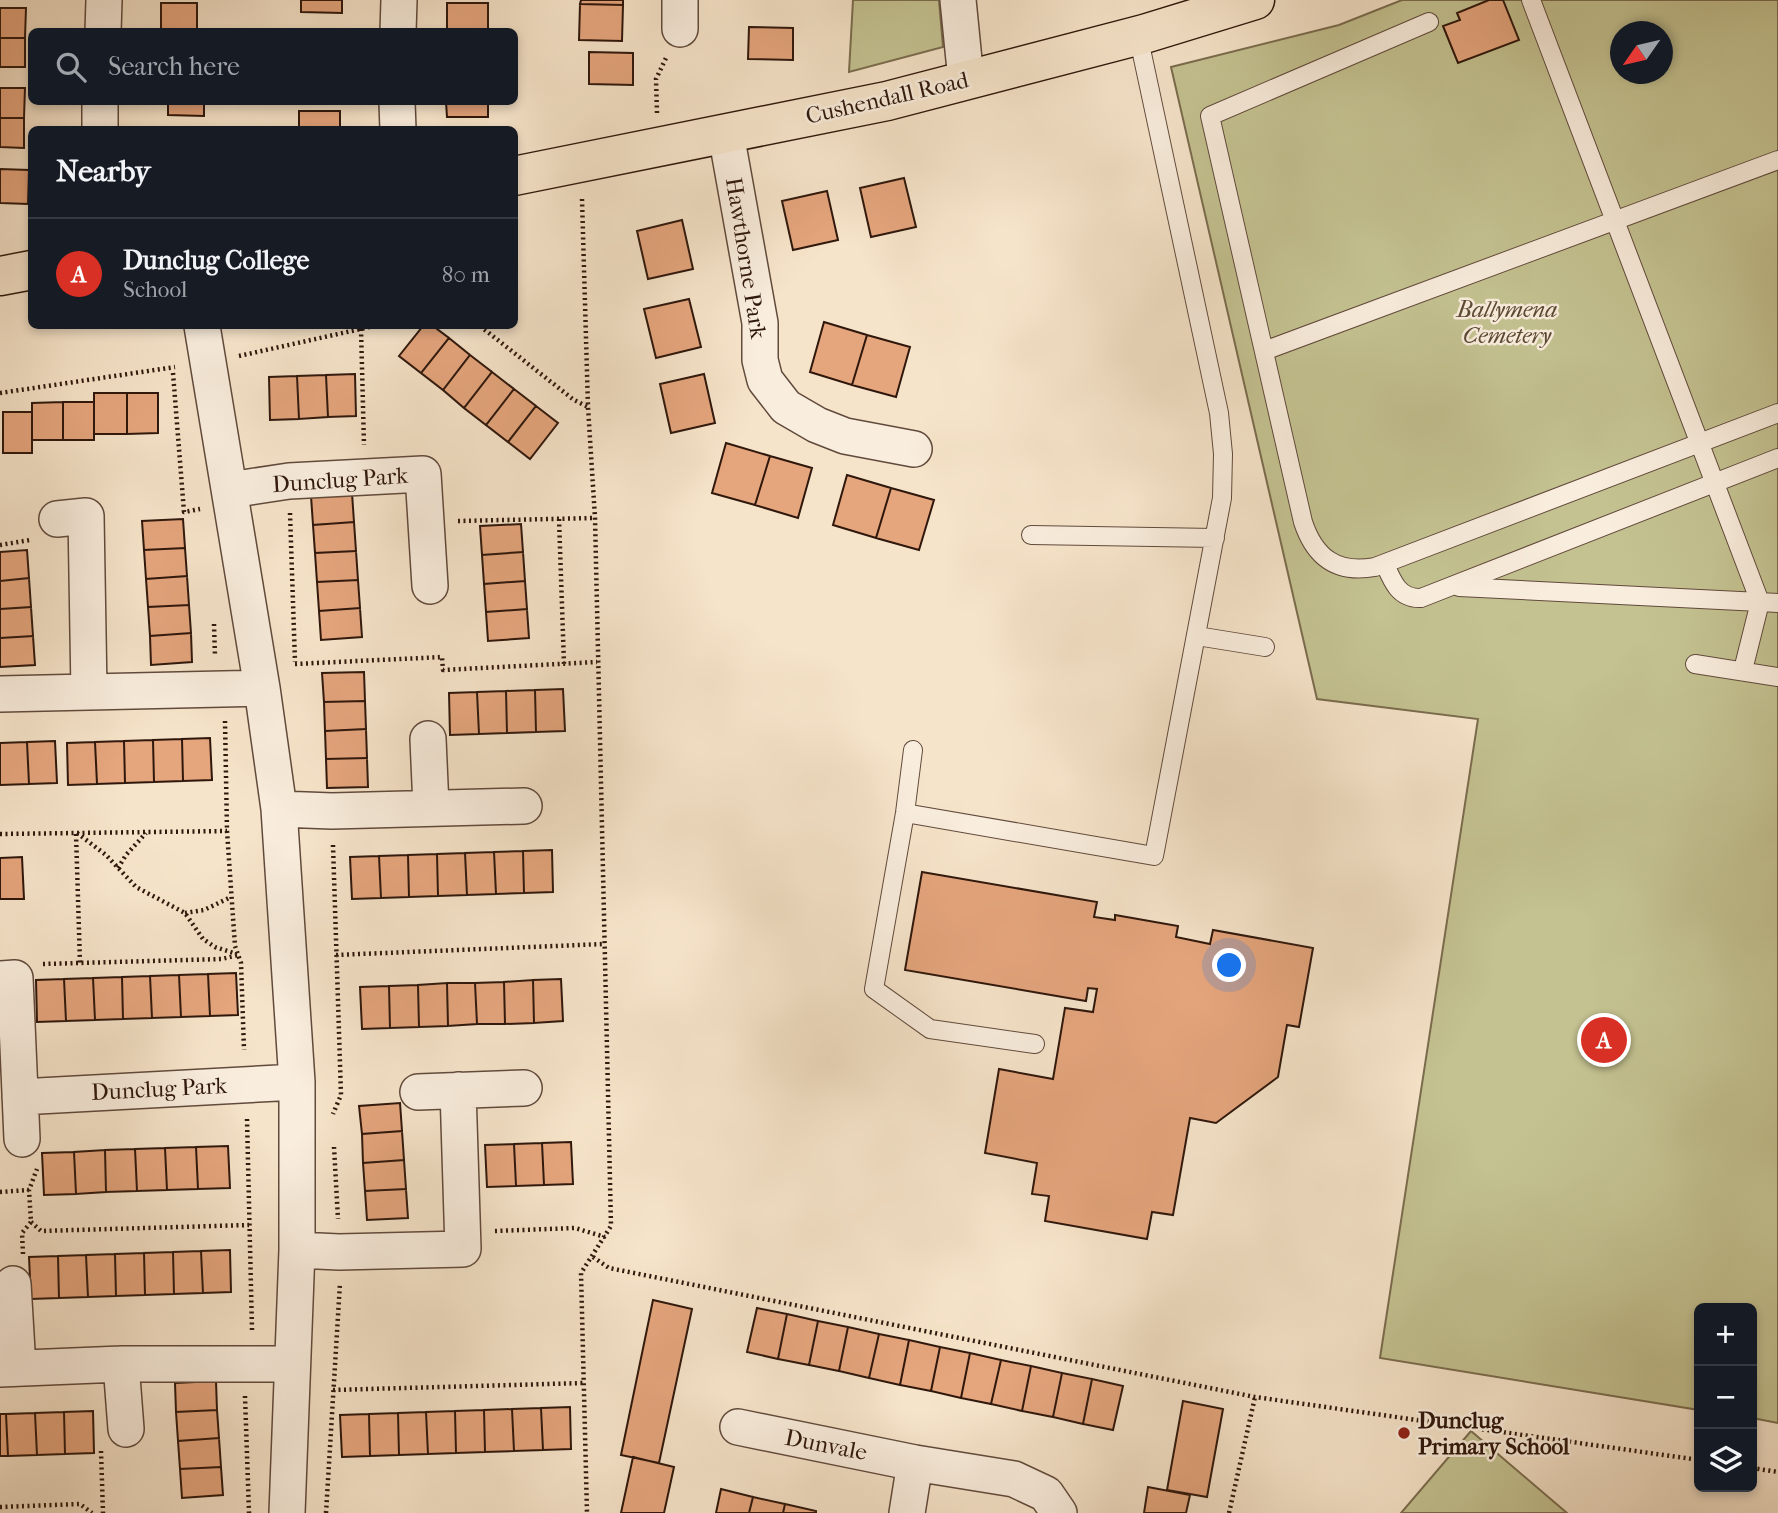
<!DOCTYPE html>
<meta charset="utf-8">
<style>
:root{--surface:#171b24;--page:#20242c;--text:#f1f3f6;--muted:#9ea1a6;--line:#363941;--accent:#d93025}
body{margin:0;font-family:"IM FELL French Canon",serif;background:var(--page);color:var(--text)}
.controls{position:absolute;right:21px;bottom:21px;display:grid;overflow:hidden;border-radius:10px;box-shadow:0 4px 10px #0003}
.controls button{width:63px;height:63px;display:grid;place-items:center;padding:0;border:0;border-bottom:2px solid var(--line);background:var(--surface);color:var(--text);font:35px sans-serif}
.compass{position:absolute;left:1610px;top:21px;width:63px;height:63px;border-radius:50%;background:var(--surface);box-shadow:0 4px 10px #0003;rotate:236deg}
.you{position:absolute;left:1230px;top:966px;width:24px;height:24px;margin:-18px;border:5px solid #fff;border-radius:50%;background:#1a73e8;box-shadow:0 0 0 10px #1a73e833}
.badge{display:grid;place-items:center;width:46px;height:46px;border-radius:50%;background:var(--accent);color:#fff;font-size:23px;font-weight:700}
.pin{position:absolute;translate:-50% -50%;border:4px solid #fff;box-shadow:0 2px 7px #0006}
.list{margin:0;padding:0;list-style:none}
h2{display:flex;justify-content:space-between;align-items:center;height:91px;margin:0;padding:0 28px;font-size:30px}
h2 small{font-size:23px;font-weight:400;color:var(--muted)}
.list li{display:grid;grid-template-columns:46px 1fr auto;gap:21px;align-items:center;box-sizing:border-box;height:112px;padding:0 28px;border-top:2px solid var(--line)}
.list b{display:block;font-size:26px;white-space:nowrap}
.list p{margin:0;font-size:23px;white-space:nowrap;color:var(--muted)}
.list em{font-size:23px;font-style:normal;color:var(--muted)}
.icon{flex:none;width:38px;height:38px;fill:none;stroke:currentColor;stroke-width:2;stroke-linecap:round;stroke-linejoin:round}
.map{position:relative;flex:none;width:1778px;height:1513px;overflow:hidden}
.search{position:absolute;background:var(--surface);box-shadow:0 4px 10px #0003;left:28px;top:28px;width:490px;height:77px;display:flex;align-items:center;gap:18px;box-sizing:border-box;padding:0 24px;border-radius:10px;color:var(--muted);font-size:26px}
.panel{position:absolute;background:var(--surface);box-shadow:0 4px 10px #0003;left:28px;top:126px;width:490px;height:203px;border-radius:10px}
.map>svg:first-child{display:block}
.green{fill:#c4c291;stroke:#7a6c4e;stroke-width:2;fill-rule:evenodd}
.building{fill:#e5a57d;stroke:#2f170c;stroke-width:2}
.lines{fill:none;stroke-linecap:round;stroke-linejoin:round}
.lane-casing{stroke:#614a3c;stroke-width:20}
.street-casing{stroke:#614a3c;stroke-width:38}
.primary-casing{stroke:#2f170c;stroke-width:41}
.path{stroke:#2f170c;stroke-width:4.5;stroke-dasharray:2 3.5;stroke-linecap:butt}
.lane{stroke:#f9eddd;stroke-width:18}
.street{stroke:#f9eddd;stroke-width:35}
.primary{stroke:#f6e4ca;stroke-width:38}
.poi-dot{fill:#8f2418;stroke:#f9eddd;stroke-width:2.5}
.labels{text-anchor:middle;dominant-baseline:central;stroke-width:5;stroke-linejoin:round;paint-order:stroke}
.street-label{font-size:23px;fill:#2f170c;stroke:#f9eddd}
.park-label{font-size:23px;font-style:italic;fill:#5c4a34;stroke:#f9eddd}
.poi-label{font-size:23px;font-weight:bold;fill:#2f170c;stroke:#f9eddd;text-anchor:start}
</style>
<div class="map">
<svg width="1778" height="1513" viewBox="0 0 1778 1513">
<rect width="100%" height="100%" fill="#f6e4ca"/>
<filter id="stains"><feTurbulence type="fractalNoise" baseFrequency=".00286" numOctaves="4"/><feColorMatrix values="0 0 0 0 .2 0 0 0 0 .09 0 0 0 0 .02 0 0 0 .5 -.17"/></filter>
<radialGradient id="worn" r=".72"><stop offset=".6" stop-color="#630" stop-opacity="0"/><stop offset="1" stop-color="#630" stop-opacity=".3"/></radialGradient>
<!-- green -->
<path class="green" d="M 853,0 L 939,0 L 943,47 L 849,72 Z
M 1402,0 L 1778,0 L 1778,1423 L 1752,1418 L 1752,1308 L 1699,1308 L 1699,1410 L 1380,1358 L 1478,719 L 1317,699 L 1171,67 L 1339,25 ZM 1620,32 L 1662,32 L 1662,74 L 1620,74 Z
M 1471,1431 L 1567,1513 L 1401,1513 Z"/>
<!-- building -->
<path class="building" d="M 301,0 L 342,0 L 342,13 L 301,12 Z
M 581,0 L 623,0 L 623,5 L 580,4 Z
M 1489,0 L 1503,0 L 1519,40 L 1458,63 L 1443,26 L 1460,20 L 1457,13 Z
M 161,3 L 197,3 L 197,32 L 161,32 Z
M 447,3 L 488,3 L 488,31 L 447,30 Z
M 580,4 L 623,5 L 622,41 L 579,40 Z
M 0,8 L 26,8 L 25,38 L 0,38 Z
M 749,27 L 793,28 L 793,60 L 748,59 Z
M 0,38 L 25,38 L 25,67 L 0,67 Z
M 589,52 L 633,53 L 633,85 L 589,84 Z
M 0,88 L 25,88 L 24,118 L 0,118 Z
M 168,102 L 204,102 L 204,116 L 168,115 Z
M 446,102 L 488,102 L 488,117 L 447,117 Z
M 299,111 L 340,111 L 340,130 L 299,130 Z
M 0,118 L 24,118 L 24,148 L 0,147 Z
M 0,169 L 29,170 L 28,204 L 0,203 Z
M 904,178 L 916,227 L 871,237 L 860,188 Z
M 827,191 L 838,240 L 793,250 L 782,201 Z
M 682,220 L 693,269 L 648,279 L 637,231 Z
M 689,299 L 701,347 L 656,358 L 644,309 Z
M 824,322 L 867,335 L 852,385 L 810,372 Z
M 423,326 L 433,326 L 449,338 L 421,373 L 399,356 Z
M 867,335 L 910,347 L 896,397 L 852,385 Z
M 449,338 L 470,355 L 443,390 L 421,373 Z
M 470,355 L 492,372 L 464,408 L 443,390 Z
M 492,372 L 514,389 L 486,425 L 464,408 Z
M 355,374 L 356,416 L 328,417 L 326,375 Z
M 704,374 L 715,423 L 671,433 L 660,384 Z
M 326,375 L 328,417 L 299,419 L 297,376 Z
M 297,376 L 299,419 L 270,420 L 269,377 Z
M 514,389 L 536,406 L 508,442 L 486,425 Z
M 94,393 L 127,393 L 127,434 L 94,434 Z
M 127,393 L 158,393 L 158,433 L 127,434 Z
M 63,402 L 63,440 L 32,440 L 32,403 Z
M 63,402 L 94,402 L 94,440 L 63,440 Z
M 536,406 L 558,423 L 530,459 L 508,442 Z
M 3,412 L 32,412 L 32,453 L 3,453 Z
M 726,443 L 770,456 L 755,505 L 712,493 Z
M 770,456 L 812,468 L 798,518 L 755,505 Z
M 847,475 L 891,488 L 876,538 L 833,525 Z
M 891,488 L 934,500 L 919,550 L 876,538 Z
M 352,493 L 354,522 L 313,525 L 311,496 Z
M 183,519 L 185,548 L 144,550 L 142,521 Z
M 354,522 L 356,551 L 315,553 L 313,525 Z
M 521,524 L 523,552 L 482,555 L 480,526 Z
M 185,548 L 187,576 L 146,579 L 144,550 Z
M 27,550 L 29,578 L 0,581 L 0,552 Z
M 356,551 L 358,580 L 317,582 L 315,553 Z
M 523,552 L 525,581 L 484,584 L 482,555 Z
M 187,576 L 189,605 L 148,607 L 146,579 Z
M 29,578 L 31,607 L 0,609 L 0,581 Z
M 358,580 L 360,608 L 319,611 L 317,582 Z
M 525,581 L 527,609 L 486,612 L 484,584 Z
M 189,605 L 191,633 L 150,636 L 148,607 Z
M 31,607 L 33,636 L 0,638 L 0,609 Z
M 360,608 L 362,637 L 321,640 L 319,611 Z
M 527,609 L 529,638 L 488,641 L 486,612 Z
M 191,633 L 192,662 L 151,665 L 150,636 Z
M 33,636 L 35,665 L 0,667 L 0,638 Z
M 364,672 L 365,701 L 324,702 L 322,673 Z
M 563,689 L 565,731 L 536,732 L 535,690 Z
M 535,690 L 536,732 L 507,733 L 506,691 Z
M 506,691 L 507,733 L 479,734 L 477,692 Z
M 477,692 L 479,734 L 450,735 L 449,693 Z
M 365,701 L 366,729 L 325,731 L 324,702 Z
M 366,729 L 367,758 L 326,759 L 325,731 Z
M 210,738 L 212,780 L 183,781 L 182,739 Z
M 182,739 L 183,781 L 154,782 L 153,740 Z
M 153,740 L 154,782 L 125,783 L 124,741 Z
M 55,741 L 57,783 L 29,784 L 27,742 Z
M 124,741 L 125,783 L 97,784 L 95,742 Z
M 27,742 L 29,784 L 0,785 L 0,743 Z
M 95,742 L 97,784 L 68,785 L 67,743 Z
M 367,758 L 368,787 L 327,788 L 326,759 Z
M 552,850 L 553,892 L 524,893 L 523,851 Z
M 523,851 L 524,893 L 496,894 L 494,852 Z
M 494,852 L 496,894 L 467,895 L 465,853 Z
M 465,853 L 467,895 L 438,896 L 437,854 Z
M 437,854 L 438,896 L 409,897 L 408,855 Z
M 408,855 L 409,897 L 381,898 L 379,856 Z
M 379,856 L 381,898 L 352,899 L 350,857 Z
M 22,857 L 24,899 L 0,899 L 0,858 Z
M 922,872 L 1097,902 L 1094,917 L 1115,920 L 1115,915 L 1178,926 L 1176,937 L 1210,944 L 1213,930 L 1313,948 L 1299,1027 L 1287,1025 L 1278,1077 L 1216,1123 L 1190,1118 L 1173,1215 L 1152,1212 L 1147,1239 L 1045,1221 L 1049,1196 L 1032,1194 L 1037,1163 L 985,1153 L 999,1069 L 1053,1079 L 1065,1008 L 1093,1012 L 1097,989 L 1088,988 L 1086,1001 L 905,970 Z
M 236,973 L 238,1015 L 210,1016 L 208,974 Z
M 208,974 L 210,1016 L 181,1017 L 179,975 Z
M 179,975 L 181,1017 L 152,1018 L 150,976 Z
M 150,976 L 152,1018 L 123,1019 L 122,977 Z
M 122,977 L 123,1019 L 95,1020 L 93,978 Z
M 93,978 L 95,1020 L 66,1021 L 64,979 Z
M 64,979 L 66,1021 L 37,1022 L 36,980 Z
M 561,979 L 563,1021 L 534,1023 L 533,980 Z
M 533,980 L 534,1023 L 505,1024 L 504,982 Z
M 504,982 L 505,1024 L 477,1024 L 475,983 Z
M 447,983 L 448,1026 L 419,1027 L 418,985 Z
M 447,983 L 475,983 L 477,1024 L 448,1026 Z
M 418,985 L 419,1027 L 390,1028 L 389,986 Z
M 389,986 L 390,1028 L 362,1029 L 360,987 Z
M 400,1103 L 402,1131 L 362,1134 L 359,1106 Z
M 402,1131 L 404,1160 L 363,1163 L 362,1134 Z
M 571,1142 L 573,1184 L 544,1185 L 542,1143 Z
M 542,1143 L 544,1185 L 516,1186 L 514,1144 Z
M 514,1144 L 516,1186 L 487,1187 L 485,1145 Z
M 228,1146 L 230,1188 L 198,1189 L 196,1147 Z
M 196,1147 L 198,1189 L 167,1190 L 165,1148 Z
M 165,1148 L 167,1190 L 137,1191 L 135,1149 Z
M 135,1149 L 137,1191 L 106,1192 L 105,1150 Z
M 105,1150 L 106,1192 L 76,1194 L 74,1152 Z
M 74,1152 L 76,1194 L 44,1195 L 42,1153 Z
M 404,1160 L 406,1189 L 365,1191 L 363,1163 Z
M 406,1189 L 408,1218 L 367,1220 L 365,1191 Z
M 230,1250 L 231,1292 L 203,1293 L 201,1251 Z
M 201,1251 L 203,1293 L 174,1294 L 173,1252 Z
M 173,1252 L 174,1294 L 145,1295 L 144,1253 Z
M 144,1253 L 145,1295 L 116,1296 L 115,1254 Z
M 115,1254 L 116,1296 L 88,1297 L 86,1255 Z
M 86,1255 L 88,1297 L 59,1298 L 58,1256 Z
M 58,1256 L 59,1298 L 31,1299 L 29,1257 Z
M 653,1300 L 692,1309 L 659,1463 L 621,1455 Z
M 757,1308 L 787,1314 L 778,1359 L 747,1352 Z
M 787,1314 L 818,1321 L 809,1365 L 778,1359 Z
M 818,1321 L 848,1327 L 839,1371 L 809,1365 Z
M 848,1327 L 879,1334 L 869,1378 L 839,1371 Z
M 879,1334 L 909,1340 L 900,1385 L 869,1378 Z
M 909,1340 L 940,1347 L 931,1391 L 900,1385 Z
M 940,1347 L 970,1353 L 961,1398 L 931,1391 Z
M 970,1353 L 1001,1360 L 991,1404 L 961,1398 Z
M 1001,1360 L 1031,1366 L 1022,1411 L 991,1404 Z
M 1031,1366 L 1062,1373 L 1053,1417 L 1022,1411 Z
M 1062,1373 L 1092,1379 L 1083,1424 L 1053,1417 Z
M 1092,1379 L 1123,1386 L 1113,1430 L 1083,1424 Z
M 216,1381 L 217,1410 L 176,1412 L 175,1383 Z
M 1183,1401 L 1223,1409 L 1207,1497 L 1167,1490 Z
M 570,1407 L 571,1449 L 543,1450 L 541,1408 Z
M 541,1408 L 543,1450 L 514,1451 L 512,1409 Z
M 512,1409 L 514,1451 L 485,1452 L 484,1410 Z
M 217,1410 L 219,1438 L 178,1441 L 176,1412 Z
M 484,1410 L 485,1452 L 456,1453 L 455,1411 Z
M 93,1411 L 94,1453 L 65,1454 L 64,1412 Z
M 455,1411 L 456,1453 L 428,1454 L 426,1412 Z
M 64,1412 L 65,1454 L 37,1455 L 35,1413 Z
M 426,1412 L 428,1454 L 399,1455 L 398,1413 Z
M 35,1413 L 37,1455 L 8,1456 L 6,1414 Z
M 398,1413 L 399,1455 L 370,1456 L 369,1414 Z
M 0,1414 L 6,1414 L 8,1456 L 0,1456 Z
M 369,1414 L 370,1456 L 342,1457 L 340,1415 Z
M 219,1438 L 221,1467 L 180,1469 L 178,1441 Z
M 633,1457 L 674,1467 L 664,1513 L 621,1513 Z
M 221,1467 L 223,1495 L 182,1498 L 180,1469 Z
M 1148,1487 L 1190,1495 L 1186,1513 L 1144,1513 Z
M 721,1489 L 753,1497 L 749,1513 L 716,1513 Z
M 753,1497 L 785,1504 L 783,1513 L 749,1513 Z
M 785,1504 L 816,1511 L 816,1513 L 783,1513 Z"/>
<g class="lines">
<defs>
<path id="lane" d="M 1531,0 L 1760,602 L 1778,603
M 1429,22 L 1210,116 L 1303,522 C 1315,558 1337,574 1375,567 L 1778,413
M 1264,351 L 1778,160
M 1031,535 L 1215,538
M 1385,564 C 1392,581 1399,599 1421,598 L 1778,458
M 1459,587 L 1760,602 L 1743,670
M 1197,636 L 1265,647
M 1695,664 L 1778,677
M 913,750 L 905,813 L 874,989 L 930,1029 L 1035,1044
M 905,813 L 1154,856 L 1222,498 L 1223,454 L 1219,413 L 1138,35"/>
<path id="street" d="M 958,0 L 966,80
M 680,29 L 680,0
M 103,32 L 104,0
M 398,32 L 399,0
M 397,102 L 398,130
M 100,128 L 100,102
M 726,134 L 760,323 L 760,360 L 765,380 L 786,407 L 817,425 L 845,436 L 914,449
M 202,326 L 262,688 L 279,809 L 297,1082 L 297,1250 L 287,1513
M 230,490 L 289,481 L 423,474 L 430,586
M 57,519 L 86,516 L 89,692
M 0,694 L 262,688
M 428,739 L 431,807
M 279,809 L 332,811 L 524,806
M 0,979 L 15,978 L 22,1139
M 418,1092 L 524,1088
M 20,1097 L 297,1082
M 297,1250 L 339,1252 L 463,1249 L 458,1090
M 13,1284 L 18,1368
M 121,1364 L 126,1429
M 0,1369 L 121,1364 L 292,1364
M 738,1427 L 915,1463 L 1014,1479 L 1046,1494 L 1059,1513
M 907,1513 L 915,1463"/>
<path id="primary" d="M 514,176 L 887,101 L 1144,34 L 1255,0
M 0,276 L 32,270"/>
</defs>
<!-- lane casing -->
<use href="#lane" class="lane-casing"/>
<!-- street casing -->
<use href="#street" class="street-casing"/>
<!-- primary casing -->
<use href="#primary" class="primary-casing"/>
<!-- path -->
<path class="path" d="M 657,113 L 656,79 L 666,58
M 582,199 L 588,407 L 595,518 L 611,1226 L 581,1273 L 587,1513
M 480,326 L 574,400 L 588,407
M 361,329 L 364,445
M 239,356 L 374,326
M 173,373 L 184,512 L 200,509
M 0,393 L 175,367
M 290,513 L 295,662
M 559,519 L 564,664
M 458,521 L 595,518
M 0,545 L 30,540
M 214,624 L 215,657
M 295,664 L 442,657 L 443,670 L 597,662
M 225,721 L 227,831 L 235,946 L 241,963 L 244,1050
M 77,833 L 106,855 L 136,887 L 185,913 L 203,939 L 215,947 L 237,954
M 0,834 L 227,831
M 76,834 L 80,963
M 333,845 L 341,1095 L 333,1114
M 118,868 L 126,855 L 146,833
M 185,913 L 204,910 L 231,897
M 336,955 L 604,944
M 43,964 L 222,959 L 238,955
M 247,1119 L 252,1330
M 334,1147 L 338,1219
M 0,1192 L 29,1190
M 31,1222 L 41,1231 L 249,1225
M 495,1231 L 575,1228 L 605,1237
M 23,1254 L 22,1233 L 31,1222 L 29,1190 L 37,1169
M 593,1257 L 609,1268 L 1255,1397 L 1699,1460
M 333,1390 L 584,1383
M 245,1396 L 249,1513
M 101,1451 L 103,1513
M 1752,1468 L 1778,1472
M 0,1507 L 80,1504 L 92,1513
M 326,1513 L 340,1283
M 1229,1513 L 1255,1397"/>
<!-- lane -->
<use href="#lane" class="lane"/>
<!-- street -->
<use href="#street" class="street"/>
<!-- primary -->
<use href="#primary" class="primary"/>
</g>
<!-- markers -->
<circle class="poi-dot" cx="1404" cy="1433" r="7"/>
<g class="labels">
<!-- street labels -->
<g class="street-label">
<text transform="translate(887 98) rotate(-13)">Cushendall Road</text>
<text transform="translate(746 258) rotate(81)">Hawthorne Park</text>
<text transform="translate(340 480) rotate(-4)">Dunclug Park</text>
<text transform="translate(159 1089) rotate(-3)">Dunclug Park</text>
<text transform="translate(826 1445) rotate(11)">Dunvale</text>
</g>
<!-- park labels -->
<g class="park-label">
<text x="1507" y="309">Ballymena<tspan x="1507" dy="26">Cemetery</tspan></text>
</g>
<!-- poi labels -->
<g class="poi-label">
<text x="1418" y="1420">Dunclug<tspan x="1418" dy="26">Primary School</tspan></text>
</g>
</g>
<rect width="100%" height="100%" filter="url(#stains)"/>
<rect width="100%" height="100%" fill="url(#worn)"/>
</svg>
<div class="controls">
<button>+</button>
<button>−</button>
<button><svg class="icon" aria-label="layers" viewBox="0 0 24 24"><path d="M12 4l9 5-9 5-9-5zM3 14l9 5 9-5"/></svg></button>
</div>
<svg class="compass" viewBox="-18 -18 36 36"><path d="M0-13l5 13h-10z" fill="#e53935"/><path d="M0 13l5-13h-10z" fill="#9ea1a6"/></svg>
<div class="you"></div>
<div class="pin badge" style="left:1604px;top:1040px">A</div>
<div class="search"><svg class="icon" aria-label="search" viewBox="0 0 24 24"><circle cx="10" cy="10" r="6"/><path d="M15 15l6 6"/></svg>Search here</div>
<section class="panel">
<h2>Nearby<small></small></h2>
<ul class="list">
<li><span class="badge">A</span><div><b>Dunclug College</b><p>School</p></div><em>80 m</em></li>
</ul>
</section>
</div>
